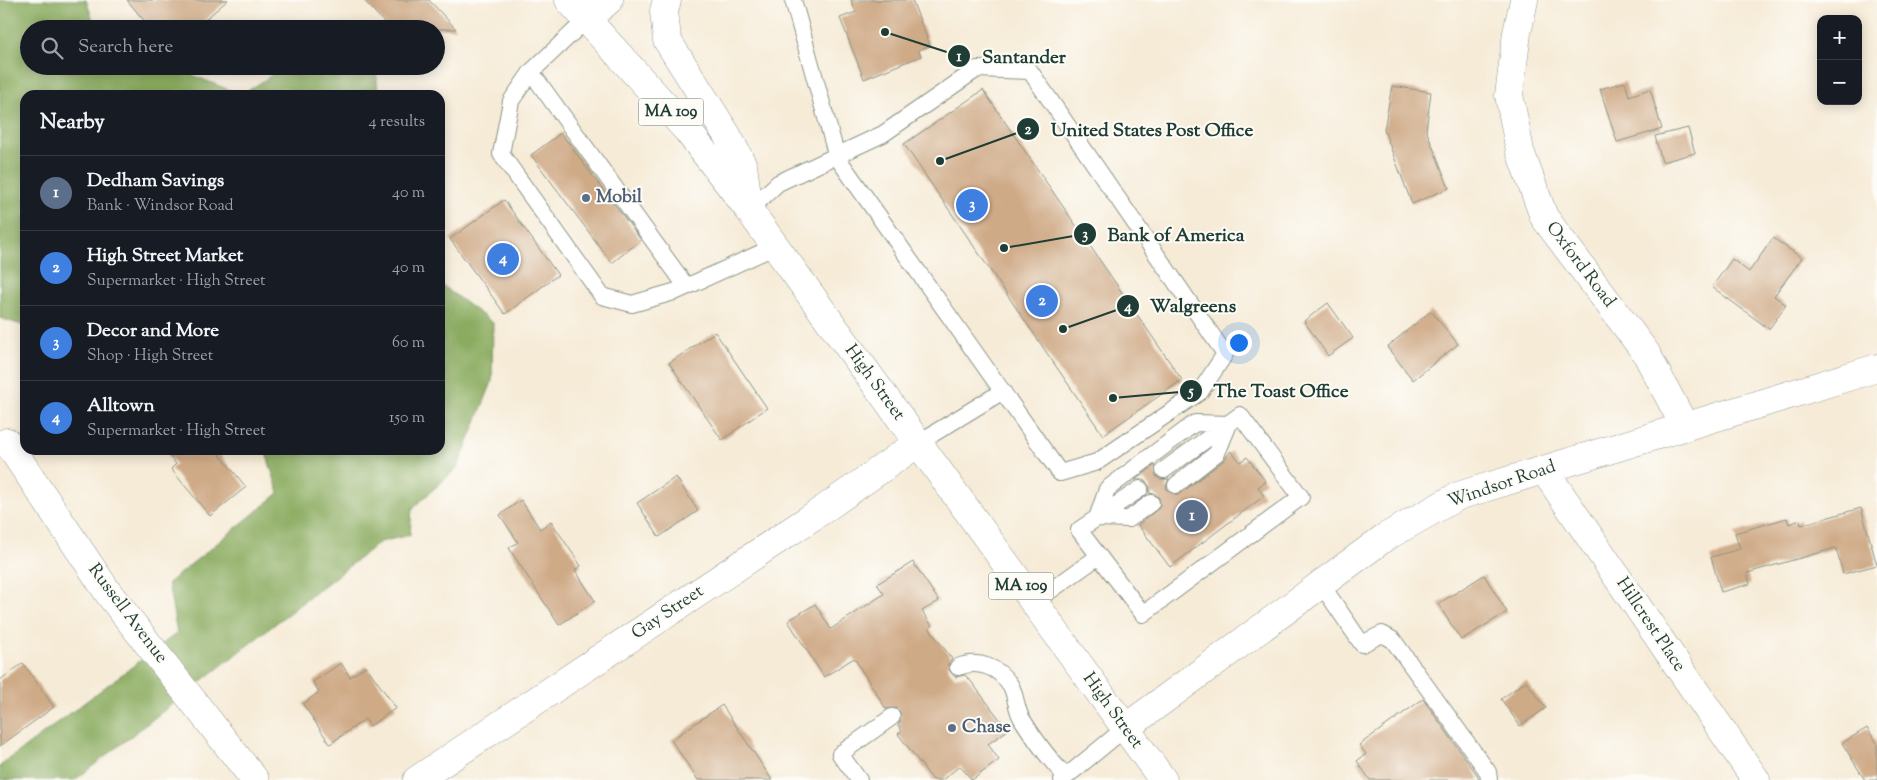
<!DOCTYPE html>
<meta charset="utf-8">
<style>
:root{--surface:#171b24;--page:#242831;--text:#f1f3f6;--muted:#9ea1a6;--line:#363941;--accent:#2563eb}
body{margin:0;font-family:"Sorts Mill Goudy",serif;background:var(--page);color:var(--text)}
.controls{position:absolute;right:15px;top:15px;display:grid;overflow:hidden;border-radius:10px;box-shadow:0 2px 12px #0003}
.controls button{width:45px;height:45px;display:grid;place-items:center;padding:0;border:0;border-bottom:1px solid var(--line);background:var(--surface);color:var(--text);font:25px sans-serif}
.you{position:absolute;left:1238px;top:342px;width:18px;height:18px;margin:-12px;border:4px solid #fff;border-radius:50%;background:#1a73e8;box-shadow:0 0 0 8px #1a73e833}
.badge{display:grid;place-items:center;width:32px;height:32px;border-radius:50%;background:var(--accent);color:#fff;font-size:16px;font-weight:700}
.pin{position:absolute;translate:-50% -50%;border:2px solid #fff;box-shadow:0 1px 5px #0006}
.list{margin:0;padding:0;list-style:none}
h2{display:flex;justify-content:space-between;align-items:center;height:65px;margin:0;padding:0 20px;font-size:21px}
h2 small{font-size:16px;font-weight:400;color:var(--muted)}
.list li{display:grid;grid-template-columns:32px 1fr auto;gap:15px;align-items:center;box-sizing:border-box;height:75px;padding:0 20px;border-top:1px solid var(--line)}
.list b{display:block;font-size:19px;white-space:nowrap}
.list p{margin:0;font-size:16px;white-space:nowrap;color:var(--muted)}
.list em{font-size:16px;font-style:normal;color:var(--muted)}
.icon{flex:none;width:28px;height:28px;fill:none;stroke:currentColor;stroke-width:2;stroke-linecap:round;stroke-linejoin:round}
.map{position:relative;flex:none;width:1877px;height:780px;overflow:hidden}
.search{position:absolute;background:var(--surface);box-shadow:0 2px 12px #0003;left:20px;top:20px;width:425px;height:55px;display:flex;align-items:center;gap:12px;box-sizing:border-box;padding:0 18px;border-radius:28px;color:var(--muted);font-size:19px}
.panel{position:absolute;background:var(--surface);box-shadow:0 2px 12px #0003;left:20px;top:90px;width:425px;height:365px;border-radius:15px}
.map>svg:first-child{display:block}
.forest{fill:#8bac60;stroke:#55744a}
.building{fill:#cfaa87}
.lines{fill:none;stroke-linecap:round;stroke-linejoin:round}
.service-casing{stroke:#8a9486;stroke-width:18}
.minor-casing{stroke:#8a9486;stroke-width:29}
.tertiary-casing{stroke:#8a9486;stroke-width:29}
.primary-casing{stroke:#8a9486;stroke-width:29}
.service{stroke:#fff;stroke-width:16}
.minor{stroke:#fff;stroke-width:28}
.tertiary{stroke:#fff;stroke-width:28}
.primary{stroke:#fff;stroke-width:28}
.service-dot{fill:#5c6f8a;stroke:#fdfcf7;stroke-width:2}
.labels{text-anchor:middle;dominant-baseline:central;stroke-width:4;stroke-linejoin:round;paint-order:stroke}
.shield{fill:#fdfcf7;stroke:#62766e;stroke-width:1}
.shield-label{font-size:16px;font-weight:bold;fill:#1f3d34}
.service-label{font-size:18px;font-weight:bold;fill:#4e5e75;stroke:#fdfcf7;text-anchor:start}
.street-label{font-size:18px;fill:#1f3d34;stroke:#fdfcf7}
.leader{fill:none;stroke:#1f3d34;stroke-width:2}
.callout-dot{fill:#1f3d34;stroke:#fdfcf7;stroke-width:2}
.mark-label{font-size:15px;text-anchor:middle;font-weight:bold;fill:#fff}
.callout-label{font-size:19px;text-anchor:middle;font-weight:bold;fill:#1f3d34;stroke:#fdfcf7;stroke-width:4;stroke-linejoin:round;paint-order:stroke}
</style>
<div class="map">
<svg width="1877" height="780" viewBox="0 0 1877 780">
<rect width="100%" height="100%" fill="#fdfcf7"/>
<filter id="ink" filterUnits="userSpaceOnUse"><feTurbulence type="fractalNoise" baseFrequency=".02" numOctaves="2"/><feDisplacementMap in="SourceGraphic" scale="10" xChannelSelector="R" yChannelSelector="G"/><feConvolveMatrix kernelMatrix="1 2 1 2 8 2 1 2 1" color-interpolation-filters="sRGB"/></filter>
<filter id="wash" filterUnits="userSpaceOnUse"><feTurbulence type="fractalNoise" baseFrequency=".0096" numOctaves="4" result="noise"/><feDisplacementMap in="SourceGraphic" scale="20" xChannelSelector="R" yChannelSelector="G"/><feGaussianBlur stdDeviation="1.12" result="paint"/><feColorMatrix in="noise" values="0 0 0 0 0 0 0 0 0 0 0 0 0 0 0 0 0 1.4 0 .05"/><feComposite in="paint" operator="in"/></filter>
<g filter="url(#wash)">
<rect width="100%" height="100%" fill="#f6ebd7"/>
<!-- forest -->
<path class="forest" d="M 0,0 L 86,0 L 96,29 L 29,29 L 29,66 L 170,66 L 242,95 L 285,66 L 376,66 L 378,95 L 25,95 L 25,326 L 0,318 Z
M 440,284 L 493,323 L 492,382 L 458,467 L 412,509 L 410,535 L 380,542 L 75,780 L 0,780 L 0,766 L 177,633 L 168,583 L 279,493 L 265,450 L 440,450 Z"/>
<g id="blocks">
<!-- building -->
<path class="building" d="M 127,0 L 228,0 L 194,29 L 151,29 Z
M 364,0 L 429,0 L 456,29 L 390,29 Z
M 851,0 L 912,0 L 930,46 L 918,50 L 921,56 L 864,79 L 840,18 L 856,12 Z
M 1625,82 L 1629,96 L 1650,89 L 1662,129 L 1617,142 L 1600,89 Z
M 1392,86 L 1431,92 L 1426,130 L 1449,188 L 1412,204 L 1384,130 Z
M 983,90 L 1182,380 L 1103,435 L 904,144 Z
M 1688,128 L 1695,153 L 1662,162 L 1655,136 Z
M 561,133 L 641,240 L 612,263 L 531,155 Z
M 504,200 L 558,275 L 505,314 L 450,239 Z
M 1773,238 L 1802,258 L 1774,296 L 1786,305 L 1769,329 L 1712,287 L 1732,259 L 1749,272 Z
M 1328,303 L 1353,338 L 1328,356 L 1304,321 Z
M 1431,311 L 1458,344 L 1413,380 L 1387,347 Z
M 715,332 L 767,408 L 722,440 L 669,363 Z
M 164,450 L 216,450 L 246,487 L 210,516 L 171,469 L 176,464 Z
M 1231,451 L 1240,462 L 1247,457 L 1266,482 L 1258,487 L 1264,496 L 1170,567 L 1138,525 L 1160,507 L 1159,498 L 1155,494 L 1149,493 L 1150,488 L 1145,480 L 1135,480 L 1155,465 L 1156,476 L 1160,479 L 1169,479 L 1166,486 L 1168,491 L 1178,495 L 1223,461 Z
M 676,477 L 698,511 L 659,537 L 637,503 Z
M 521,500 L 540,529 L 551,521 L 581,566 L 575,570 L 595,601 L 559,625 L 509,548 L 518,542 L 500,515 Z
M 1861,508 L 1877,565 L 1843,574 L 1836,548 L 1747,573 L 1750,584 L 1721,592 L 1711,557 L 1740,549 L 1735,533 L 1787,518 L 1789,524 L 1800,520 L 1801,525 Z
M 913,562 L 939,601 L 922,611 L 932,626 L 929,628 L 952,659 L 948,664 L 949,670 L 955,677 L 965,675 L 970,680 L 1008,730 L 988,744 L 999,760 L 972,780 L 960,766 L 942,780 L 933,780 L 898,734 L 902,731 L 898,725 L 901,721 L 900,712 L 896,708 L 886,709 L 854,658 L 824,677 L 788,621 L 815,604 L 831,629 L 884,594 L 877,584 Z
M 1484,575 L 1507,612 L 1461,640 L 1438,604 Z
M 23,663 L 54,707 L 0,746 L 0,680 Z
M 341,663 L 350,677 L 366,666 L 396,708 L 370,726 L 365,719 L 330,744 L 303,704 L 319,692 L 313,682 Z
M 1526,681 L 1546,708 L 1520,726 L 1501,699 Z
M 1423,699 L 1478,776 L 1479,780 L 1370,780 L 1357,761 L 1366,754 L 1359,745 Z
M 722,705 L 772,780 L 698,780 L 671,740 Z
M 1867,728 L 1877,743 L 1877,780 L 1865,780 L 1842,743 Z"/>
</g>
</g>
<g filter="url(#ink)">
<use href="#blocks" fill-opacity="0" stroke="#8a9486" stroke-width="1"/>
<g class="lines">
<defs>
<path id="service" d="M 587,19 L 531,72 L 511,101 L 501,154 L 602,296 L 632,304 L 677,291 L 776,246
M 531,72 L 686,286
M 749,210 L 778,183 L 883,134 L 977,69 L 1030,71 L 1225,354 L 1200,392 L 1097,462 L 1060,473 L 837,157 L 793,0
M 918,443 L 1003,391
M 1176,485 L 1217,453 L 1229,424
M 1140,489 L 1079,530 L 1143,614 L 1301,497 L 1240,415 L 1164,470
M 1097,518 L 1107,489 L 1195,423 L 1229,424
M 1097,518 L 1129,519 L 1151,503
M 1321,584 L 1362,644 L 1382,634 L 1393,640 L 1488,772 L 1489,780
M 1033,603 L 1099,556
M 958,667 C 978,659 999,667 1011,686 C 1016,696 1016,709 1022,719 C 1035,740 1049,759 1066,777
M 859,780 L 840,754 L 892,717
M 1062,780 L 1124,729"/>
<path id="minor" d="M 1524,0 L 1517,33 L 1509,95 L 1520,151 L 1544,217 L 1646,353 L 1685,427
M 7,442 L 109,594 L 255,780
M 1544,470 L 1756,780
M 1124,729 L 1384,538 L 1458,496 L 1877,368"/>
<path id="tertiary" d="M 587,19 L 609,0
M 417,780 L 827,507 L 918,443"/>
<path id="primary" d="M 569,0 L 687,130 L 749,210 L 1163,780
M 667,0 L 664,11 L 667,40 L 727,135 L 743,166 L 749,209"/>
</defs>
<!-- service casing -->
<use href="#service" class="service-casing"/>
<!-- minor casing -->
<use href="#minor" class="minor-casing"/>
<!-- tertiary casing -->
<use href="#tertiary" class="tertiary-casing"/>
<!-- primary casing -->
<use href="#primary" class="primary-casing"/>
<!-- service -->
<use href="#service" class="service"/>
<!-- minor -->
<use href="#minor" class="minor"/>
<!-- tertiary -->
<use href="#tertiary" class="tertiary"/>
<!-- primary -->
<use href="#primary" class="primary"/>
</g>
</g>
<!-- markers -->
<g class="service-dot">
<circle cx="586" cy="198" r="5"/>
<circle cx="952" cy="728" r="5"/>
</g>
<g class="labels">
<!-- shield labels -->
<g class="shield">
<rect x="638.5" y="98.5" width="65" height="27" rx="4"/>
<rect x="988.5" y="572.5" width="65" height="27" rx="4"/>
</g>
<g class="shield-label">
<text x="671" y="112">MA 109</text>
<text x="1021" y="586">MA 109</text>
</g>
<!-- service labels -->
<g class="service-label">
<text x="596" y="198">Mobil</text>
<text x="962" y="728">Chase</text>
</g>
<!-- street labels -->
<g class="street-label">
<text transform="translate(1580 265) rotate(53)">Oxford Road</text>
<text transform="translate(874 383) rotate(54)">High Street</text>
<text transform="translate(1502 485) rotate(-19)">Windsor Road</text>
<text transform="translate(668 613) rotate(-34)">Gay Street</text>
<text transform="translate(127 614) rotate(53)">Russell Avenue</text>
<text transform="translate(1650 625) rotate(56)">Hillcrest Place</text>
<text transform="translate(1112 711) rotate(54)">High Street</text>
</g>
</g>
<!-- callouts -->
<path class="leader" d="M885 32L959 56M940 161L1028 129M1004 248L1085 234M1063 329L1128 306M1113 398L1191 391"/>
<g class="callout-dot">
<circle cx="885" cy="32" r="5"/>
<circle cx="940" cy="161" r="5"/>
<circle cx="1004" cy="248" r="5"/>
<circle cx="1063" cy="329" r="5"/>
<circle cx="1113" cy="398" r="5"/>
<circle cx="959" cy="56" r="12"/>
<circle cx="1028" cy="129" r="12"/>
<circle cx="1085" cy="234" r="12"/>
<circle cx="1128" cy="306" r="12"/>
<circle cx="1191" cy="391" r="12"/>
</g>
<g class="mark-label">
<text x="959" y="61">1</text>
<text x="1028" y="134">2</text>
<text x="1085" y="239">3</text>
<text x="1128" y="311">4</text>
<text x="1191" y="396">5</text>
</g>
<g class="callout-label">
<text x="1024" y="63">Santander</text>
<text x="1152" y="136">United States Post Office</text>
<text x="1176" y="241">Bank of America</text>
<text x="1193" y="312">Walgreens</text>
<text x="1281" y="397">The Toast Office</text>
</g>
</svg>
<div class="controls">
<button>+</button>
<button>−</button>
</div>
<div class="you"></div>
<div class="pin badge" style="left:1192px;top:516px;background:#5c6f8a">1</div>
<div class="pin badge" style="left:1042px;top:301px;background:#3f7fe0">2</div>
<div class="pin badge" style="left:972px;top:205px;background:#3f7fe0">3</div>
<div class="pin badge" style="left:503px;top:259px;background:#3f7fe0">4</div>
<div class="search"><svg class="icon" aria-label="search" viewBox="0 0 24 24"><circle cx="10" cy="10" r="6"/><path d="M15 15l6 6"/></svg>Search here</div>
<section class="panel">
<h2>Nearby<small>4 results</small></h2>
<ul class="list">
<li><span class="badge" style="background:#5c6f8a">1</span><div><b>Dedham Savings</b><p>Bank · Windsor Road</p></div><em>40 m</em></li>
<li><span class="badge" style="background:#3f7fe0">2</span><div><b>High Street Market</b><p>Supermarket · High Street</p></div><em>40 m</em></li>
<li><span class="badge" style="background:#3f7fe0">3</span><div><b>Decor and More</b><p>Shop · High Street</p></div><em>60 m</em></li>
<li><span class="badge" style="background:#3f7fe0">4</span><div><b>Alltown</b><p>Supermarket · High Street</p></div><em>150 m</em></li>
</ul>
</section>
</div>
